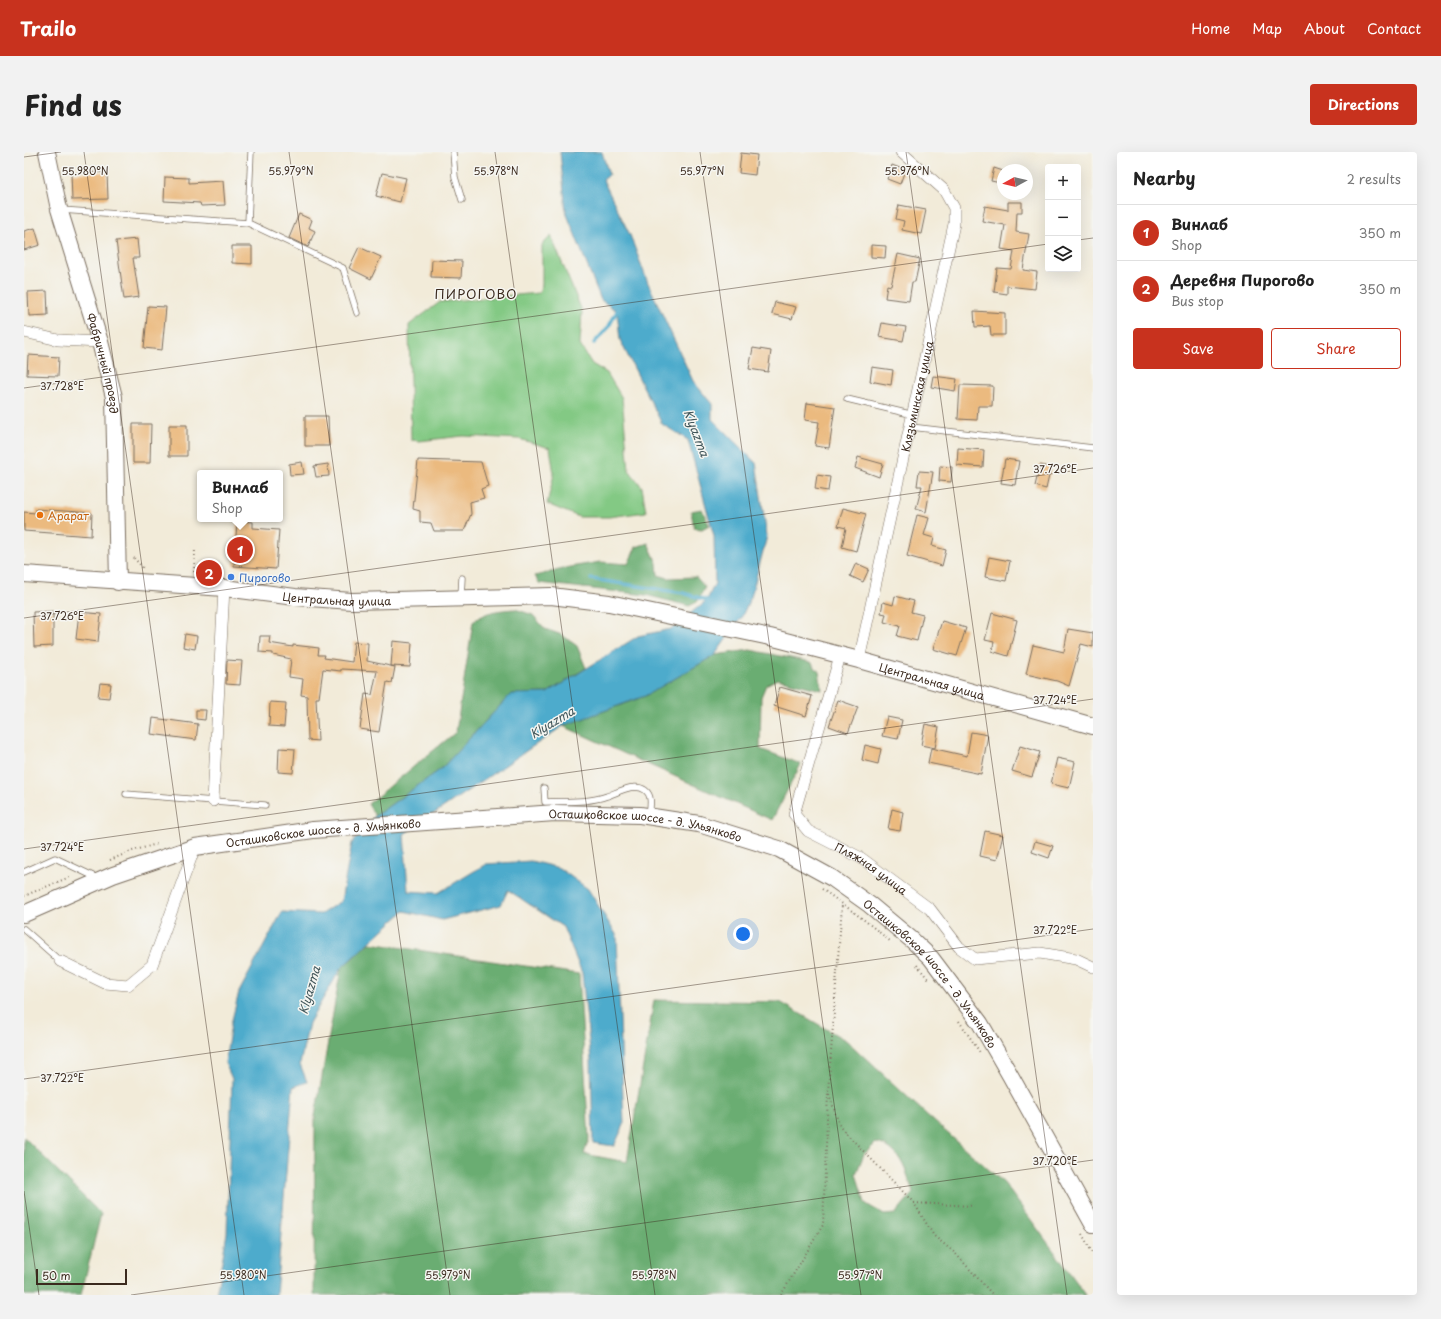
<!DOCTYPE html>
<meta charset="utf-8">
<style>
:root{--surface:#fff;--page:#f2f2f2;--text:#222;--muted:#767676;--line:#e0e0e0;--accent:#c8321e}
body{margin:0;font-family:"Playpen Sans",sans-serif;background:var(--page);color:var(--text)}
.controls{position:absolute;right:12px;top:12px;display:grid;overflow:hidden;border-radius:4px;box-shadow:0 4px 16px #0002}
.controls button{width:36px;height:36px;display:grid;place-items:center;padding:0;border:0;border-bottom:1px solid var(--line);background:var(--surface);color:var(--text);font:20px sans-serif}
.compass{position:absolute;left:973px;top:12px;width:36px;height:36px;border-radius:50%;background:var(--surface);box-shadow:0 4px 16px #0002;rotate:262deg}
.scale{position:absolute;left:12px;bottom:10px;width:91px;box-sizing:border-box;padding-left:4px;border:2px solid #3b2a1e;border-top:0;font-size:11px;line-height:14px;white-space:nowrap;color:#3b2a1e;-webkit-text-stroke:3px #f6f6f2;paint-order:stroke}
.you{position:absolute;left:719px;top:782px;width:14px;height:14px;margin:-10px;border:3px solid #fff;border-radius:50%;background:#1a73e8;box-shadow:0 0 0 6px #1a73e833}
.badge{display:grid;place-items:center;width:26px;height:26px;border-radius:50%;background:var(--accent);color:#fff;font-size:13px;font-weight:700}
.pin{position:absolute;translate:-50% -50%;border:2px solid #fff;box-shadow:0 1px 4px #0006}
.popup{position:absolute;left:173px;top:318px;width:86px;height:52px;box-sizing:border-box;display:grid;place-content:center;border-radius:4px;background:var(--surface);filter:drop-shadow(0 1px 3px #0005);font-size:13px;white-space:nowrap;color:var(--muted)}
.popup b{font-size:15px;color:var(--text)}
.popup::after{content:'';position:absolute;left:50%;top:100%;margin-left:-8px;border:8px solid transparent;border-top-color:var(--surface)}
.list{margin:0;padding:0;list-style:none}
h2{display:flex;justify-content:space-between;align-items:center;height:52px;margin:0;padding:0 16px;font-size:17px}
h2 small{font-size:13px;font-weight:400;color:var(--muted)}
.list li{display:grid;grid-template-columns:26px 1fr auto;gap:12px;align-items:center;box-sizing:border-box;height:56px;padding:0 16px;border-top:1px solid var(--line)}
.list b{display:block;font-size:15px;white-space:nowrap}
.list p{margin:0;font-size:13px;white-space:nowrap;color:var(--muted)}
.list em{font-size:13px;font-style:normal;color:var(--muted)}
.actions{display:flex;gap:8px;padding:12px 16px}
.actions a{flex:1;padding:9px 0;border:1px solid var(--accent);border-radius:4px;text-align:center;font-size:14px;color:var(--accent)}
.actions .main{background:var(--accent);color:#fff}
.icon{flex:none;width:22px;height:22px;fill:none;stroke:currentColor;stroke-width:2;stroke-linecap:round;stroke-linejoin:round}
.map{position:relative;flex:none;width:1069px;height:1143px;overflow:hidden;border-radius:4px}
header{display:flex;align-items:center;gap:24px;box-sizing:border-box;height:56px;padding:0 20px;background:var(--accent);color:#fff}
header strong{font-size:19px}
nav{display:flex;gap:22px;margin-inline-start:auto;font-size:14px}
.intro{display:flex;align-items:center;justify-content:space-between;box-sizing:border-box;height:96px;padding:0 24px}
h1{margin:0;font-size:28px}
.button{padding:10px 18px;border-radius:4px;background:var(--accent);color:#fff;font-size:14px;font-weight:700}
main{display:flex;gap:24px;padding:0 24px}
aside{flex:1;background:var(--surface);border-radius:4px;box-shadow:0 4px 16px #0002}
.map>svg:first-child{display:block}
.green{fill:#83c984;stroke:#5f7a51}
.forest{fill:#6aad72;stroke:#526c48;fill-rule:evenodd}
.water{fill:#4eabcc;stroke:#446a75}
.lines{fill:none;stroke-linecap:round;stroke-linejoin:round}
.stream{stroke:#4eabcc;stroke-width:3.5}
.building{fill:#ebba7f}
.lane-casing{stroke:#7b6e5f;stroke-width:7}
.street-casing{stroke:#7b6e5f;stroke-width:12}
.secondary-casing{stroke:#7b6e5f;stroke-width:18}
.path{stroke:#7b6e5f;stroke-width:2;stroke-dasharray:1 3;stroke-linecap:butt}
.lane{stroke:#fff;stroke-width:5.5}
.street{stroke:#fff;stroke-width:11}
.secondary{stroke:#fff;stroke-width:16}
.ticks{fill:none;stroke:#3b2a1e;stroke-width:1;stroke-opacity:0.45}
.food-dot{fill:#e8710a;stroke:#f6f6f2;stroke-width:1.5}
.shop-dot{fill:#3f7fe0;stroke:#f6f6f2;stroke-width:1.5}
.labels{text-anchor:middle;dominant-baseline:central;stroke-width:3;stroke-linejoin:round;paint-order:stroke}
.street-label{font-size:11px;fill:#3b2a1e;stroke:#f6f6f2}
.food-label{font-size:11px;fill:#c56008;stroke:#f6f6f2;text-anchor:start}
.shop-label{font-size:11px;fill:#366cbe;stroke:#f6f6f2;text-anchor:start}
.water-label{font-size:12px;font-style:italic;fill:#42575b;stroke:#f6f6f2}
.quarter-label{font-size:13px;letter-spacing:1px;fill:#3b2a1e;stroke:#f6f6f2}
.ticks-label{font-size:10px;text-anchor:middle;fill:#3b2a1e;stroke:#f6f6f2;stroke-width:3;stroke-linejoin:round;paint-order:stroke}
</style>
<header>
<strong>Trailo</strong>
<nav><a>Home</a><a>Map</a><a>About</a><a>Contact</a></nav>
</header>
<div class="intro"><h1>Find us</h1><a class="button">Directions</a></div>
<main>
<div class="map">
<svg width="1069" height="1143" viewBox="0 0 1069 1143">
<rect width="100%" height="100%" fill="#f6f6f2"/>
<filter id="ink" filterUnits="userSpaceOnUse"><feTurbulence type="fractalNoise" baseFrequency=".025" numOctaves="2"/><feDisplacementMap in="SourceGraphic" scale="8" xChannelSelector="R" yChannelSelector="G"/><feConvolveMatrix kernelMatrix="1 2 1 2 8 2 1 2 1" color-interpolation-filters="sRGB"/></filter>
<filter id="wash" filterUnits="userSpaceOnUse"><feTurbulence type="fractalNoise" baseFrequency=".012" numOctaves="4" result="noise"/><feDisplacementMap in="SourceGraphic" scale="16" xChannelSelector="R" yChannelSelector="G"/><feGaussianBlur stdDeviation="0.9" result="paint"/><feColorMatrix in="noise" values="0 0 0 0 0 0 0 0 0 0 0 0 0 0 0 0 0 1.4 0 .05"/><feComposite in="paint" operator="in"/></filter>
<g filter="url(#wash)">
<rect width="100%" height="100%" fill="#f2ebd9"/>
<!-- green -->
<path class="green" d="M 527,84 L 558,159 L 556,193 L 568,212 L 583,221 L 598,246 L 605,318 L 618,335 L 622,360 L 585,365 L 555,365 L 523,352 L 530,322 L 526,296 L 495,287 L 439,284 L 395,289 L 387,288 L 385,173 L 416,150 L 515,141 L 518,133 L 518,93 Z"/>
<!-- forest -->
<path class="forest" d="M 678,357 L 685,373 L 678,377 L 670,376 L 667,359 Z
M 624,391 L 633,411 L 634,423 L 644,426 L 672,425 L 681,435 L 673,450 L 665,454 L 622,443 L 515,431 L 511,424 L 546,415 L 576,410 L 604,412 L 612,395 Z
M 491,457 L 509,463 L 521,477 L 538,483 L 553,494 L 562,516 L 523,541 L 487,542 L 417,617 L 351,664 L 344,652 L 432,580 L 449,470 C 461,459 476,458 491,457 Z
M 726,498 L 787,510 L 795,520 L 798,538 L 753,527 L 742,533 L 737,545 L 736,597 L 777,612 L 748,668 L 539,574 L 621,544 L 691,503 Z
M 346,791 L 555,822 L 565,987 L 560,1002 L 603,1010 L 630,848 L 756,850 L 823,889 L 903,963 L 980,1031 L 1062,1143 L 290,1143 L 291,964 L 317,816 ZM 852,991 C 876,995 883,1020 889,1041 L 871,1062 L 860,1063 L 841,1051 L 832,1022 L 840,1002 Z
M 0,985 L 77,1062 L 57,1143 L 0,1143 Z"/>
<!-- water -->
<path class="water" d="M 536,0 L 578,0 L 585,23 L 579,28 L 606,83 L 624,131 L 669,229 L 688,252 L 688,267 L 732,311 L 743,384 L 727,445 L 717,466 L 691,503 L 621,544 L 539,574 L 380,682 L 384,739 L 414,741 L 462,712 L 507,709 L 535,716 L 564,737 L 593,784 L 600,973 L 590,994 L 569,991 L 567,908 L 558,821 L 539,775 L 484,738 L 477,753 L 418,768 L 380,759 L 317,816 L 285,871 L 276,912 L 283,930 L 269,935 L 252,1143 L 192,1143 L 203,1081 L 208,927 L 201,911 L 207,872 L 215,840 L 258,760 L 297,762 L 317,749 L 328,691 L 351,664 L 417,617 L 487,542 L 523,541 L 614,484 L 647,477 L 683,448 L 691,431 L 690,384 L 664,288 L 638,272 L 596,188 L 593,159 L 577,148 L 542,60 Z"/>
<g class="lines">
<!-- stream -->
<path class="stream" d="M 570,191 L 584,176 L 593,159
M 567,427 L 659,441 L 683,448"/>
</g>
<g id="blocks">
<!-- building -->
<path class="building" d="M 717,1 L 733,3 L 731,23 L 715,21 Z
M 868,13 L 881,18 L 876,32 L 863,27 Z
M 970,16 L 979,19 L 977,31 L 967,29 Z
M 83,20 L 84,47 L 48,48 L 47,21 Z
M 358,21 L 382,26 L 376,50 L 352,44 Z
M 141,25 L 165,26 L 165,31 L 199,29 L 201,53 L 177,54 L 176,51 L 140,49 Z
M 984,50 L 998,50 L 998,60 L 993,60 L 992,80 L 1005,82 L 999,118 L 1013,120 L 1011,137 L 983,134 L 983,142 L 970,140 L 973,116 L 987,117 L 990,99 L 977,97 L 981,73 L 958,69 L 961,54 L 984,58 Z
M 875,53 L 902,58 L 897,82 L 878,78 L 880,69 L 872,67 Z
M 275,62 L 288,68 L 285,76 L 291,79 L 284,95 L 265,86 Z
M 11,76 L 16,93 L 0,98 L 0,79 Z
M 113,87 L 115,106 L 109,106 L 115,145 L 100,147 L 92,89 Z
M 847,93 L 862,94 L 861,106 L 847,105 Z
M 208,94 L 228,94 L 228,112 L 208,111 Z
M 335,95 L 357,105 L 347,127 L 325,116 Z
M 874,102 L 896,107 L 891,130 L 888,130 L 885,149 L 861,146 L 863,133 L 867,134 Z
M 408,108 L 438,109 L 437,126 L 407,125 Z
M 23,139 L 24,163 L 5,164 L 4,140 Z
M 751,150 L 772,155 L 768,167 L 748,162 Z
M 124,154 L 142,155 L 138,198 L 120,196 Z
M 950,159 L 981,161 L 981,183 L 967,183 L 966,174 L 951,175 Z
M 858,171 L 882,175 L 879,189 L 855,185 Z
M 729,196 L 747,199 L 744,220 L 725,217 Z
M 4,203 L 35,205 L 34,224 L 3,223 Z
M 848,215 L 869,218 L 867,233 L 846,229 Z
M 909,224 L 933,227 L 931,239 L 907,235 Z
M 936,233 L 969,234 L 968,254 L 954,254 L 953,268 L 934,267 Z
M 783,251 L 811,255 L 805,296 L 791,294 L 795,270 L 781,268 Z
M 281,264 L 304,264 L 305,294 L 281,294 Z
M 109,272 L 127,272 L 126,311 L 109,311 Z
M 145,273 L 163,273 L 163,304 L 145,304 Z
M 934,296 L 960,298 L 959,315 L 933,313 Z
M 834,305 L 859,312 L 855,325 L 831,316 Z
M 981,307 L 995,309 L 991,333 L 977,331 Z
M 394,308 L 457,310 L 464,334 L 457,337 L 460,346 L 446,350 L 447,362 L 440,379 L 410,379 L 407,371 L 396,370 L 396,359 L 389,357 Z
M 278,310 L 280,322 L 266,323 L 265,312 Z
M 304,312 L 305,324 L 292,325 L 290,314 Z
M 1016,313 L 1027,315 L 1022,337 L 1011,334 Z
M 916,314 L 928,315 L 927,330 L 915,329 Z
M 895,319 L 909,320 L 902,360 L 892,357 L 898,334 L 893,334 Z
M 793,323 L 806,325 L 804,339 L 791,337 Z
M 819,356 L 842,362 L 832,399 L 818,395 L 822,376 L 814,374 Z
M 12,357 L 68,361 L 67,384 L 0,379 L 0,360 L 12,361 Z
M 893,363 L 905,366 L 900,383 L 910,386 L 908,394 L 922,398 L 918,414 L 883,404 Z
M 213,369 L 229,370 L 229,376 L 255,378 L 252,417 L 210,414 Z
M 965,405 L 986,409 L 982,429 L 961,425 Z
M 832,411 L 845,417 L 839,430 L 826,424 Z
M 871,444 L 890,449 L 887,460 L 899,463 L 893,489 L 873,484 L 876,474 L 860,470 L 862,462 L 857,461 L 859,450 L 869,453 Z
M 29,459 L 29,494 L 10,495 L 9,460 Z
M 55,460 L 77,462 L 74,490 L 52,487 Z
M 968,461 L 993,468 L 984,504 L 968,499 L 970,490 L 961,488 Z
M 918,469 L 942,476 L 933,504 L 909,497 Z
M 1044,477 L 1069,481 L 1069,495 L 1057,492 L 1045,534 L 1033,529 L 1002,522 L 1009,493 L 1040,500 Z
M 161,482 L 173,484 L 171,497 L 159,495 Z
M 236,484 L 246,484 L 245,491 L 269,495 L 269,493 L 295,496 L 294,503 L 301,503 L 300,506 L 328,510 L 330,490 L 344,491 L 343,509 L 371,515 L 368,531 L 363,530 L 355,580 L 336,577 L 341,542 L 348,543 L 353,519 L 317,517 L 317,519 L 299,517 L 295,546 L 292,546 L 294,589 L 284,588 L 283,544 L 277,543 L 279,527 L 265,525 L 267,507 L 249,503 L 249,501 L 235,500 Z
M 369,489 L 388,491 L 386,515 L 367,514 Z
M 203,508 L 218,509 L 216,533 L 202,532 Z
M 76,531 L 87,532 L 85,546 L 74,545 Z
M 756,535 L 788,544 L 782,564 L 750,554 Z
M 814,548 L 834,555 L 824,581 L 805,574 Z
M 246,550 L 262,551 L 260,575 L 245,574 Z
M 172,558 L 182,558 L 181,568 L 172,567 Z
M 863,565 L 878,568 L 874,587 L 858,584 Z
M 129,566 L 174,572 L 172,588 L 127,582 Z
M 901,572 L 915,575 L 911,596 L 897,593 Z
M 947,580 L 964,583 L 957,622 L 904,611 L 907,596 L 943,604 Z
M 841,593 L 857,597 L 854,612 L 838,608 Z
M 996,594 L 1016,600 L 1008,625 L 988,619 Z
M 255,596 L 271,597 L 269,621 L 254,620 Z
M 1033,606 L 1051,610 L 1045,636 L 1027,632 Z
M 868,657 L 879,660 L 876,679 L 864,677 Z
M 961,679 L 979,683 L 973,708 L 956,704 Z
M 1011,689 L 1029,694 L 1025,706 L 1008,700 Z"/>
</g>
</g>
<g filter="url(#ink)">
<use href="#blocks" fill-opacity="0" stroke="#7b6e5f" stroke-width="1"/>
<g class="lines">
<defs>
<path id="lane" d="M 429,0 L 431,25 L 438,48
M 37,58 L 224,71 L 319,116 L 333,161
M 224,71 L 227,0
M 823,247 L 890,263
M 887,275 L 1069,296
M 437,444 L 438,426
M 520,636 L 521,650 C 541,649 564,651 583,644 C 593,641 610,630 621,638 C 629,644 626,655 625,664
M 102,642 L 241,653
M 0,720 L 31,706 L 73,726
M 0,777 L 36,809"/>
<g id="street">
<path d="M 0,180 L 34,188 L 76,190"/>
<path id="s1" d="M 816,504 L 770,662 L 784,679 L 837,706 L 906,757 L 935,795 L 951,807 L 1016,801 L 1052,807 L 1069,815"/>
<path id="s2" d="M 835,508 L 930,72 L 930,56 L 920,38 L 877,0"/>
<path d="M 189,649 L 200,436"/>
<path d="M 36,809 L 81,831 L 104,833 L 128,813 L 171,695"/>
</g>
<g id="secondary">
<path id="s3" d="M 23,0 L 35,57 L 76,190 L 90,245 L 94,430"/>
<path id="s4" d="M 0,422 L 200,436 L 271,445 L 328,449 L 527,444 L 585,451 L 746,485 L 835,508 L 1069,574"/>
<path id="s5" d="M 0,762 L 89,723 L 171,695 L 289,678 L 531,661 L 616,663 L 675,672 L 755,697 L 808,726 L 846,753 L 888,788 L 907,806 L 956,871 L 986,923 L 1069,1072"/>
</g>
</defs>
<!-- lane casing -->
<use href="#lane" class="lane-casing"/>
<!-- street casing -->
<use href="#street" class="street-casing"/>
<!-- secondary casing -->
<use href="#secondary" class="secondary-casing"/>
<!-- path -->
<path class="path" d="M 110,406 L 119,416
M 170,420 L 171,397
M 86,708 L 108,699 L 133,692
M 798,737 L 839,767 L 866,789
M 0,744 L 48,724
M 893,813 L 904,827
M 935,869 L 957,902
M 805,942 L 816,975 L 890,1051 L 910,1084 L 931,1101 L 969,1143
M 890,1051 L 950,1054
M 1058,1082 L 1069,1102
M 757,1143 L 799,1073 L 804,940 L 818,753"/>
<!-- lane -->
<use href="#lane" class="lane"/>
<!-- street -->
<use href="#street" class="street"/>
<!-- secondary -->
<use href="#secondary" class="secondary"/>
</g>
</g>
<!-- ticks -->
<path class="ticks" d="M 60,0 L 220,1143M 265,0 L 426,1143M 471,0 L 631,1143M 676,0 L 837,1143M 882,0 L 1043,1143M 0,5 L 37,0M 1054,88 L 1069,86M 0,236 L 1024,92M 0,466 L 1069,316M 0,697 L 1069,547M 0,927 L 1069,777M 0,1039 L 15,1143M 107,1143 L 1069,1008"/>
<!-- markers -->
<circle class="food-dot" cx="16" cy="363" r="4"/>
<circle class="shop-dot" cx="207" cy="425" r="4"/>
<g class="labels">
<!-- street labels -->
<g class="street-label">
<text stroke="none"><textPath href="#s3" startOffset="219">Фабричный проезд</textPath></text>
<text stroke="none"><textPath href="#s2" startOffset="270">Клязьминская улица</textPath></text>
<text stroke="none"><textPath href="#s4" startOffset="314">Центральная улица</textPath></text>
<text stroke="none"><textPath href="#s4" startOffset="919">Центральная улица</textPath></text>
<text stroke="none"><textPath href="#s5" startOffset="637">Осташковское шоссе - д. Ульянково</textPath></text>
<text stroke="none"><textPath href="#s5" startOffset="313">Осташковское шоссе - д. Ульянково</textPath></text>
<text stroke="none"><textPath href="#s1" startOffset="260">Пляжная улица</textPath></text>
<text stroke="none"><textPath href="#s5" startOffset="973">Осташковское шоссе - д. Ульянково</textPath></text>
</g>
<!-- food labels -->
<g class="food-label">
<text x="24" y="363">Арарат</text>
</g>
<!-- shop labels -->
<g class="shop-label">
<text x="215" y="425">Пирогово</text>
</g>
<!-- water labels -->
<g class="water-label">
<text transform="translate(673 281) rotate(69)">Klyazma</text>
<text transform="translate(528 570) rotate(-31)">Klyazma</text>
<text transform="translate(285 838) rotate(-74)">Klyazma</text>
</g>
<!-- quarter labels -->
<g class="quarter-label">
<text x="452" y="141">ПИРОГОВО</text>
</g>
</g>
<g class="ticks-label">
<text x="61" y="23">55.980°N</text>
<text x="267" y="23">55.979°N</text>
<text x="472" y="23">55.978°N</text>
<text x="678" y="23">55.977°N</text>
<text x="883" y="23">55.976°N</text>
<text x="38" y="238">37.728°E</text>
<text x="1031" y="321">37.726°E</text>
<text x="38" y="468">37.726°E</text>
<text x="1031" y="552">37.724°E</text>
<text x="38" y="699">37.724°E</text>
<text x="1031" y="782">37.722°E</text>
<text x="38" y="930">37.722°E</text>
<text x="1031" y="1013">37.720°E</text>
<text x="219" y="1127">55.980°N</text>
<text x="424" y="1127">55.979°N</text>
<text x="630" y="1127">55.978°N</text>
<text x="836" y="1127">55.977°N</text>
</g>
</svg>
<div class="controls">
<button>+</button>
<button>−</button>
<button><svg class="icon" aria-label="layers" viewBox="0 0 24 24"><path d="M12 4l9 5-9 5-9-5zM3 14l9 5 9-5"/></svg></button>
</div>
<svg class="compass" viewBox="-18 -18 36 36"><path d="M0-13l5 13h-10z" fill="#e53935"/><path d="M0 13l5-13h-10z" fill="#767676"/></svg>
<div class="scale">50 m</div>
<div class="you"></div>
<div class="pin badge" style="left:216px;top:398px">1</div>
<div class="popup"><b>Винлаб</b>Shop</div>
<div class="pin badge" style="left:185px;top:421px">2</div>
</div>
<aside>
<h2>Nearby<small>2 results</small></h2>
<ul class="list">
<li><span class="badge">1</span><div><b>Винлаб</b><p>Shop</p></div><em>350 m</em></li>
<li><span class="badge">2</span><div><b>Деревня Пирогово</b><p>Bus stop</p></div><em>350 m</em></li>
</ul>
<div class="actions"><a class="main">Save</a><a>Share</a></div>
</aside>
</main>
